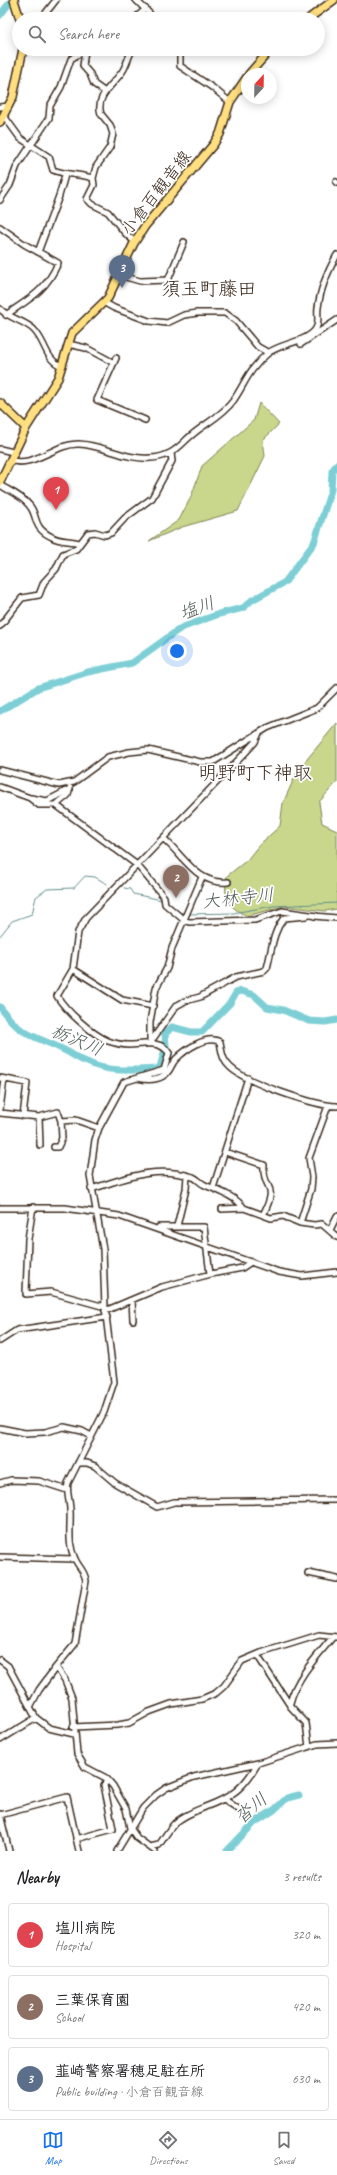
<!DOCTYPE html>
<meta charset="utf-8">
<style>
:root{--surface:#fff;--page:#f2f2f2;--text:#202124;--muted:#757577;--line:#e0e0e0;--accent:#1a73e8}
body{margin:0;font-family:Caveat,"Klee One",sans-serif;background:var(--page);color:var(--text)}
.compass{position:absolute;left:241px;top:68px;width:36px;height:36px;border-radius:50%;background:var(--surface);box-shadow:0 2px 10px #0003;rotate:22deg}
.you{position:absolute;left:177px;top:651px;width:14px;height:14px;margin:-10px;border:3px solid #fff;border-radius:50%;background:#1a73e8;box-shadow:0 0 0 6px #1a73e833}
.badge{display:grid;place-items:center;width:26px;height:26px;border-radius:50%;background:var(--accent);color:#fff;font-size:13px;font-weight:700}
.pin{position:absolute;translate:-50% -33px;filter:drop-shadow(0 1px 2px #0008)}
.pin::after{content:'';position:absolute;top:21px;width:14px;height:12px;background:inherit;clip-path:polygon(0 0,100% 0,50% 100%)}
.list{margin:0;padding:0;list-style:none}
h2{display:flex;justify-content:space-between;align-items:center;height:52px;margin:0;padding:0 16px;font-size:17px}
h2 small{font-size:13px;font-weight:400;color:var(--muted)}
.list li{display:grid;grid-template-columns:26px 1fr auto;gap:12px;align-items:center;box-sizing:border-box;height:64px;margin:0 8px 8px;padding:0 8px;border:1px solid var(--line);border-radius:4px}
.list b{display:block;font-size:15px;white-space:nowrap}
.list p{margin:0;font-size:13px;white-space:nowrap;color:var(--muted)}
.list em{font-size:13px;font-style:normal;color:var(--muted)}
.icon{flex:none;width:22px;height:22px;fill:none;stroke:currentColor;stroke-width:2;stroke-linecap:round;stroke-linejoin:round}
.map{position:relative;flex:none;width:337px;height:1851px;overflow:hidden}
.search{position:absolute;background:var(--surface);box-shadow:0 2px 10px #0003;left:12px;right:12px;top:12px;height:44px;display:flex;align-items:center;gap:10px;box-sizing:border-box;padding:0 14px;border-radius:22px;color:var(--muted);font-size:15px}
.sheet{height:268px;background:var(--surface)}
nav{display:flex;justify-content:space-around;align-items:center;box-sizing:border-box;height:56px;border-top:1px solid var(--line);background:var(--surface);font-size:11px;color:var(--muted)}
nav a{display:grid;justify-items:center;gap:2px}
nav .on{color:var(--accent)}
.map>svg:first-child{display:block}
.green{fill:#c8d78c;stroke:#828055}
.lines{fill:none;stroke-linecap:round;stroke-linejoin:round}
.stream{stroke:#638d8c;stroke-width:1}
.river{stroke:#7ecfd5;stroke-width:7}
.minor-casing{stroke:#3b2a1e;stroke-width:8}
.major-casing{stroke:#3b2a1e;stroke-width:10}
.minor{stroke:#fff;stroke-width:5}
.major{stroke:#ffdf80;stroke-width:7}
.labels{text-anchor:middle;dominant-baseline:central;stroke-width:3.5;stroke-linejoin:round;paint-order:stroke}
.street-label{font-size:17px;fill:#3b2a1e;stroke:#fff}
.water-label{font-size:18px;font-style:italic;fill:#4f5c55;stroke:#fff}
.quarter-label{font-size:19px;fill:#3b2a1e;stroke:#fff}
</style>
<div class="map">
<svg width="337" height="1851" viewBox="0 0 337 1851">
<rect width="100%" height="100%" fill="#fff"/>
<filter id="ink" filterUnits="userSpaceOnUse"><feTurbulence type="fractalNoise" baseFrequency=".025" numOctaves="2"/><feDisplacementMap in="SourceGraphic" scale="8" xChannelSelector="R" yChannelSelector="G"/><feConvolveMatrix kernelMatrix="1 2 1 2 8 2 1 2 1" color-interpolation-filters="sRGB"/></filter>
<g filter="url(#ink)">
<!-- green -->
<path class="green" d="M 259,403 L 279,424 L 263,440 L 265,456 L 238,511 L 182,527 L 149,541 L 179,520 L 191,497 L 202,466 L 254,420 Z
M 337,723 L 337,782 L 319,802 L 322,823 L 337,830 L 337,909 L 325,911 L 284,906 L 247,916 C 227,907 223,896 227,876 L 247,860 L 259,845 L 280,826 L 283,803 L 298,770 Z"/>
<g class="lines">
<!-- stream -->
<path class="stream" d="M 124,888 L 130,889 L 133,894 L 162,900
M 167,902 L 179,912 L 183,913
M 188,914 L 233,913 L 273,906 L 337,903
M 0,936 L 12,921 L 32,914 L 36,897 L 47,889 L 74,888 L 85,876 L 95,877 L 107,884"/>
<!-- river -->
<path class="river" d="M 0,15 L 12,0
M 0,711 L 38,688 L 88,672 L 132,663 L 181,628 L 219,614 L 243,608 L 252,600 L 285,582 L 314,543 L 331,490 L 332,471 L 337,464
M 0,1007 C 22,1037 31,1034 62,1049 C 71,1053 78,1059 87,1062 C 108,1073 134,1070 157,1069 L 160,1067 L 166,1046 L 165,1034 L 172,1027 L 191,1032 L 202,1032 L 230,1003 L 236,993 L 241,991 L 254,995 L 267,1007 L 283,1010 L 309,1021 L 325,1022 L 337,1020
M 227,1851 L 254,1823 L 274,1810 L 287,1798 L 299,1795"/>
<defs>
<path id="minor" d="M 136,0 L 150,14 L 152,19
M 41,19 L 56,0
M 134,19 L 146,9
M 133,49 C 128,56 127,65 122,72 C 113,85 95,96 101,114 L 110,125 L 113,134 L 110,147 L 96,167 L 93,178 L 94,185 L 87,199 L 92,204 L 108,212 L 125,233 L 135,242
M 180,49 L 180,66 L 213,88 L 230,102
M 85,50 L 83,66 L 90,74 L 94,84 L 105,92
M 0,107 L 9,106
M 4,116 L 20,138 L 49,157 L 53,170 C 66,175 79,174 93,178
M 336,182 L 337,183
M 0,200 L 10,185 L 17,166 L 49,118 L 50,106 L 61,87 L 71,59 L 86,49
M 0,227 L 24,244 L 58,263 C 46,291 29,299 6,315
M 38,252 L 59,196 L 65,175
M 119,275 L 140,281 L 168,280 L 184,242
M 105,303 L 114,308 L 149,321 L 167,323 L 184,315 L 197,313 L 225,313 L 236,321 L 258,347 L 269,353
M 0,309 C 10,319 26,321 34,330 C 46,342 45,360 62,366
M 68,344 L 86,348 L 114,363
M 301,344 L 337,320
M 116,358 L 97,400 L 145,420
M 0,449 L 13,452
M 10,460 C 33,469 55,443 79,444 C 103,445 126,460 150,458 C 156,458 164,456 170,453 C 180,448 185,440 193,434 C 206,423 223,415 233,401 C 246,382 248,370 268,353 C 281,343 313,341 317,326 C 319,321 317,314 318,308 C 320,290 328,271 337,255
M 0,485 C 9,491 22,496 29,505 C 39,516 31,527 52,537 C 60,542 71,540 79,543
M 0,626 L 22,598 L 39,595 L 44,582 L 56,569 L 63,554 L 76,549 L 88,533 L 95,532 L 105,535 L 111,533 L 125,518 L 152,498 L 172,461 L 171,453
M 0,770 L 59,785 L 74,782 L 108,757 L 129,752 L 148,750 L 200,762 L 213,762 L 267,728 L 317,708 L 337,688
M 0,787 L 30,798 L 39,805 L 56,805 L 137,865 L 164,897 L 165,904 L 184,920 L 189,922 L 255,920 L 282,911 L 317,916
M 31,798 L 47,801 L 70,789
M 56,805 L 68,795 L 70,788
M 163,838 C 184,856 197,885 228,882
M 314,916 L 337,918
M 73,969 L 122,1000 L 153,1006
M 150,1042 L 150,1022 L 156,988 L 167,968 L 172,948 L 202,877
M 150,1043 L 176,1006 L 185,1001 L 200,997 L 236,977 L 264,971 L 267,968 C 272,950 272,933 284,918 L 306,916
M 0,1078 L 27,1083 L 23,1116
M 138,1078 C 146,1080 156,1080 163,1076 C 171,1072 170,1065 176,1059 C 185,1050 207,1034 220,1042 C 222,1052 222,1060 230,1067 C 245,1082 315,1106 337,1106
M 0,1109 L 4,1079
M 0,1113 L 39,1117 L 58,1112 L 61,1121 L 76,1120 L 99,1128
M 39,1117 L 40,1145
M 54,1147 L 58,1147 L 62,1138 L 61,1121
M 225,1152 L 264,1165 C 262,1192 280,1181 263,1215
M 213,1188 L 248,1078
M 91,1189 C 127,1178 155,1165 193,1177 C 198,1179 200,1183 205,1185 C 219,1191 235,1196 244,1208
M 33,1207 L 28,1239 L 26,1294 L 51,1292 L 105,1307
M 0,1208 L 65,1208 L 119,1216 L 279,1272 L 302,1276 L 337,1272
M 222,1209 L 244,1208 L 271,1218 L 283,1216 L 300,1223 L 314,1225 L 322,1224 L 337,1237
M 300,1223 L 311,1189 L 312,1177 L 309,1158 L 328,1106
M 177,1226 L 186,1189 L 187,1176
M 159,1227 L 204,1227 L 210,1274
M 330,1230 L 337,1216
M 132,1300 L 133,1320
M 105,1311 L 162,1287 L 211,1274 L 242,1268 L 251,1262
M 0,1341 L 17,1330 L 107,1317
M 0,1428 L 25,1433 L 45,1432 L 64,1427 L 82,1431 L 91,1436
M 78,1463 L 87,1463 L 95,1466 L 115,1483 L 157,1507 L 174,1502 L 337,1500
M 0,1483 L 11,1480 L 39,1481 L 67,1490
M 0,1557 L 75,1559
M 308,1573 L 337,1579
M 257,1655 L 291,1707 L 306,1723 L 309,1747
M 0,1660 L 8,1666 L 36,1718
M 290,1703 C 296,1678 317,1656 333,1637
M 30,1707 L 39,1690 L 56,1667
M 73,1727 L 118,1725 L 129,1723 L 149,1712 L 171,1704 L 202,1699 L 216,1693 L 224,1686 L 242,1661 L 261,1653 L 319,1635 L 337,1637
M 0,1740 L 36,1718 L 49,1728 L 74,1734
M 224,1799 L 241,1811
M 0,1814 L 9,1851
M 0,1815 L 67,1797 L 79,1851
M 76,1839 L 113,1829 L 104,1785 L 108,1780
M 150,1847 L 159,1845 C 164,1838 169,1829 175,1823 C 184,1815 195,1811 205,1807 C 232,1797 244,1788 258,1763
M 117,1851 L 143,1808 L 156,1795 L 166,1788 L 194,1777 L 258,1763 L 317,1744 L 337,1743
M 155,1851 L 137,1838 L 130,1828 L 126,1809 L 113,1786 L 106,1778 L 85,1767 L 77,1754 L 72,1698 L 65,1680 L 56,1667 L 75,1644 L 86,1581 C 85,1571 79,1568 75,1559 C 67,1543 71,1527 70,1510 C 70,1501 66,1492 68,1483 L 104,1412 L 114,1382 L 105,1307 L 103,1249 L 90,1176 L 95,1140 L 99,1128 L 124,1082 L 164,1070 L 169,1053 C 160,1039 143,1045 129,1045 C 123,1045 114,1043 108,1041 C 92,1034 66,1011 57,996 L 73,969 L 78,932 L 86,918 L 244,754 L 255,742 L 259,733"/>
<path id="major" d="M 14,0 L 20,19
M 308,19 L 334,0
M 249,74 L 271,49
M 0,122 L 13,97 L 23,49
M 0,403 L 26,428
M 0,482 L 26,428 L 58,378 L 72,333 L 108,298 L 134,243 L 145,226 L 213,145 L 220,134 L 230,102 L 247,77"/>
</defs>
<!-- minor casing -->
<use href="#minor" class="minor-casing"/>
<!-- major casing -->
<use href="#major" class="major-casing"/>
<!-- minor -->
<use href="#minor" class="minor"/>
<!-- major -->
<use href="#major" class="major"/>
</g>
</g>
<g class="labels">
<!-- street labels -->
<g class="street-label">
<text transform="translate(156 193) rotate(-52)">小倉百観音線</text>
</g>
<!-- water labels -->
<g class="water-label">
<text transform="translate(197 608) rotate(-20)">塩川</text>
<text transform="translate(238 898) rotate(-6)">大林寺川</text>
<text transform="translate(77 1040) rotate(23)">栃沢川</text>
<text transform="translate(251 1808) rotate(-40)">沓川</text>
</g>
<!-- quarter labels -->
<g class="quarter-label">
<text x="209" y="289">須玉町藤田</text>
<text x="255" y="773">明野町下神取</text>
</g>
</g>
</svg>
<svg class="compass" viewBox="-18 -18 36 36"><path d="M0-13l5 13h-10z" fill="#e53935"/><path d="M0 13l5-13h-10z" fill="#757577"/></svg>
<div class="you"></div>
<div class="pin badge" style="left:56px;top:510px;background:#e0444e">1</div>
<div class="pin badge" style="left:176px;top:898px;background:#8d6e63">2</div>
<div class="pin badge" style="left:122px;top:288px;background:#5c6f8a">3</div>
<div class="search"><svg class="icon" aria-label="search" viewBox="0 0 24 24"><circle cx="10" cy="10" r="6"/><path d="M15 15l6 6"/></svg>Search here</div>
</div>
<section class="sheet">
<h2>Nearby<small>3 results</small></h2>
<ul class="list">
<li><span class="badge" style="background:#e0444e">1</span><div><b>塩川病院</b><p>Hospital</p></div><em>320 m</em></li>
<li><span class="badge" style="background:#8d6e63">2</span><div><b>三葉保育園</b><p>School</p></div><em>420 m</em></li>
<li><span class="badge" style="background:#5c6f8a">3</span><div><b>韮崎警察署穂足駐在所</b><p>Public building · 小倉百観音線</p></div><em>630 m</em></li>
</ul>
</section>
<nav>
<a class="on"><svg class="icon" aria-label="map" viewBox="0 0 24 24"><path d="M3 6l6-2 6 2 6-2v14l-6 2-6-2-6 2zM9 4v14M15 6v14"/></svg>Map</a>
<a><svg class="icon" aria-label="directions" viewBox="0 0 24 24"><path d="M12 3l9 9-9 9-9-9zM9 14v-3h6M13 9l2 2-2 2"/></svg>Directions</a>
<a><svg class="icon" aria-label="saved" viewBox="0 0 24 24"><path d="M7 4h10v16l-5-4-5 4z"/></svg>Saved</a>
</nav>
